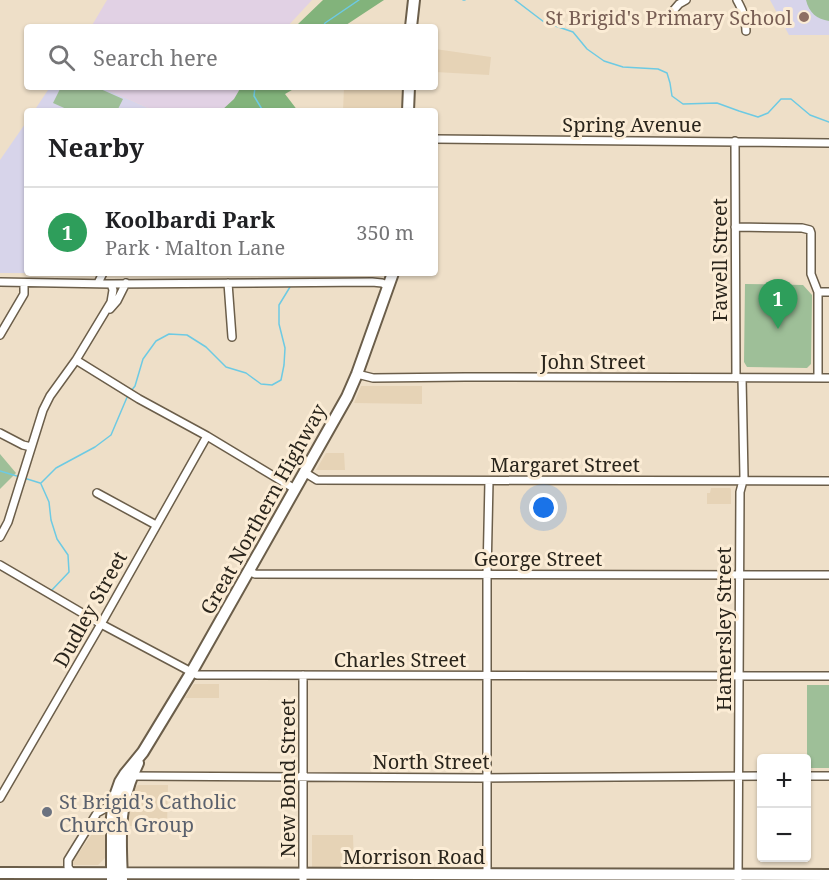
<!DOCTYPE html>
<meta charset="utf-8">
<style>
:root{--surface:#fff;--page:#f6f6f6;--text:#202124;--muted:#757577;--line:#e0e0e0;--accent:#cb3a4f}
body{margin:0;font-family:"Noto Serif",serif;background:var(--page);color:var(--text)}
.controls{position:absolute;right:18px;bottom:18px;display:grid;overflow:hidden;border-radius:6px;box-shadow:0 2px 4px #0004}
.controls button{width:54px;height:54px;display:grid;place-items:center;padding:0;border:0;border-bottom:2px solid var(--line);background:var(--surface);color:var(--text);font:30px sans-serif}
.you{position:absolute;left:544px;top:508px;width:21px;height:21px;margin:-15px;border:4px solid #fff;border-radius:50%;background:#1a73e8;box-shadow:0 0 0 9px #1a73e833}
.badge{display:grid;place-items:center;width:39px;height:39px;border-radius:50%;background:var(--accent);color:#fff;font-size:20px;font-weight:700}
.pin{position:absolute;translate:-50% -50px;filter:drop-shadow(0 2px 3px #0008)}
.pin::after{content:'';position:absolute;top:32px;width:21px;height:18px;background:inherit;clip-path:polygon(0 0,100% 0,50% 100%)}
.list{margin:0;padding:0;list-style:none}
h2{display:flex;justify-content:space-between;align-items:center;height:78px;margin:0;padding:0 24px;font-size:26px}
h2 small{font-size:20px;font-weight:400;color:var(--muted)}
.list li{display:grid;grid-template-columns:39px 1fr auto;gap:18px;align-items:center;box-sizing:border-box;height:90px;padding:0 24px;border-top:2px solid var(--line)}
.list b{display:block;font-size:22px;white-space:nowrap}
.list p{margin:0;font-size:20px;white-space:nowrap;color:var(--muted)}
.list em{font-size:20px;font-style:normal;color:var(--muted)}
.icon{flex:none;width:33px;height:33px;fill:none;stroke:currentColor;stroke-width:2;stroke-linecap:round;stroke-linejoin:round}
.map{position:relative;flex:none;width:829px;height:880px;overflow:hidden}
.search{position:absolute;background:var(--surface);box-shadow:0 2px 4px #0004;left:24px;top:24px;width:414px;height:66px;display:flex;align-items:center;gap:15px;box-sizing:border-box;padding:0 21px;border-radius:6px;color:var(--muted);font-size:22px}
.panel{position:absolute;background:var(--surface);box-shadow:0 2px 4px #0004;left:24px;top:108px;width:414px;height:168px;border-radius:6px}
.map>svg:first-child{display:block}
.built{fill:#e6d3b6}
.education{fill:#d7d4ea}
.medical{fill:#e1d1e4}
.green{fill:#9ebf98}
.forest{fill:#82b37b}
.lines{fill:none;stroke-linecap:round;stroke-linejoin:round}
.stream{stroke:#6dcae3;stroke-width:1.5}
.street-casing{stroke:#6b5e4a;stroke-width:10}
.primary-casing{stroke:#6b5e4a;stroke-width:14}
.street{stroke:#fff;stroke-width:7}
.primary{stroke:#fff;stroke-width:10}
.education-dot{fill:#8d6e63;stroke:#fbecd5;stroke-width:2}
.worship-dot{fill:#6b7280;stroke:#fbecd5;stroke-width:2}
.labels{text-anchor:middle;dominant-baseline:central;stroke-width:6;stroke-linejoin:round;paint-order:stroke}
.education-label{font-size:20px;fill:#785e54;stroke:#fbecd5;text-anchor:end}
.street-label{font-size:20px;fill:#2a251c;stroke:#fbecd5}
.worship-label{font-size:20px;fill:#5b616d;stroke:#fbecd5;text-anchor:start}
</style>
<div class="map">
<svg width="829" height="880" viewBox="0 0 829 880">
<rect width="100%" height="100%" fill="#eedfc8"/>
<!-- built -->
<path class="built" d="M 435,49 L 491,57 L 489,75 L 435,72 Z
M 344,87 L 403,87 L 403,111 L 343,111 Z
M 361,386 L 422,386 L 422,404 L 354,403 Z
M 326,453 L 344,453 L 345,470 L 316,470 Z
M 711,488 L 730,488 L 731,489 L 731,504 L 707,504 L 707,493 L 710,493 Z
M 194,684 L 219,684 L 219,698 L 185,698 Z
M 138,785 L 168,785 L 167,826 L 128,826 L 128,811 L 133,789 Z
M 105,816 L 105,858 L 98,865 L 70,865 Z
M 312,835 L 353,835 L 354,868 L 312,868 Z"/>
<!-- education -->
<path class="education" d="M 770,0 L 829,0 L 829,35 L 789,35 Z
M 50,87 L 101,87 L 155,111 L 34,111 Z
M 27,121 L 27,273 L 291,273 L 291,274 L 0,273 L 0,160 Z"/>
<!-- medical -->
<path class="medical" d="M 107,0 L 312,0 L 287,27 L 91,27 Z
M 101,87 L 243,87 L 242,111 L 155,111 Z"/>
<!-- green -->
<path class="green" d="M 806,0 L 829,0 L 829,21 C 817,19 809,13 806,0 Z
M 61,87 L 96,87 L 123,99 L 117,111 L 71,111 L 53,103 Z
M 745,284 L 803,285 L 812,295 L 811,364 L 807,368 L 747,367 L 744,362 Z
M 0,454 L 16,473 L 0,489 Z
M 807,685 L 829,685 L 829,768 L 807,768 Z"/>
<!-- forest -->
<path class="forest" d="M 323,0 L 384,0 L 343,27 L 299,27 L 298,24 Z
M 241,87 L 297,87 L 285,94 L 298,111 L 221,111 L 234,99 Z"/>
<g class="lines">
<!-- stream -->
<path class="stream" d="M 463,0 L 465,0
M 515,0 L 544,22 L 573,32 L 587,49 L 604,61 L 623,67 L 658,69 L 667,73 L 670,83 L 672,96 L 683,104 L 717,103 L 739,111 L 758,117 L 768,113 L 781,99 L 791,99 L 810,115 L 829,122
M 323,27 L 325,23 L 359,0
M 255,87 L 254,96 L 263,111
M 131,391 L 135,386 L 143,359 L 156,341 L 169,334 L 187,335 L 206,347 L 226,367 L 246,373 L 261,384 L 272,385 L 281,380 L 284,365 L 285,348 L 279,324 L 279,305 L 290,287
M 0,471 L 20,477
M 24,478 L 40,483
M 41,483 L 56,468 L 95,447 L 111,435 L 128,395
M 41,484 L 49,502 L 51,520 L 57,539 L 68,555 L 69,572 L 51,591"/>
<defs>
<path id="street" d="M 737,0 C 743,11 746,18 746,31
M 673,11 L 679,4 L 686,0
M 435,139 L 829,143
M 735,141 L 736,378
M 735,227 L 802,228 L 810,230 L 811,233 L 811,274 L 818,292 L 818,378
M 0,282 L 111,284 L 372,282 L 382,283 L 389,286
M 98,283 L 103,273
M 228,283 L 232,337
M 818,292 L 829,292
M 110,309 L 117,301 L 126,283
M 0,335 L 24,294 L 24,283
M 76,360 L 139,399 L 207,436 L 295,489
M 357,374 L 373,378 L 465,377 L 829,378
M 0,433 L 23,445 L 31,447
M 304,472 L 317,480 L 829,481
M 97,493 L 156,525
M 0,537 L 8,522 L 43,410 L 50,396 L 76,360 L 111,302 L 113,290 L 111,284
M 0,565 L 101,624 L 197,675 L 829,676
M 248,571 L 255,574 L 829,575
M 303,675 L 303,880
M 130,776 L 480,778 L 762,776
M 806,776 L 829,776
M 0,798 L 101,624 L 207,436
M 73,874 L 68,867 L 68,860 L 97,813 L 106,808 L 115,808
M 487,874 L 487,575 L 489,481
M 738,879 L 740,492 L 744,477 L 742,378"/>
<path id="primary" d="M 411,27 L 414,0
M 408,111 L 409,87
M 0,873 L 829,875
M 112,880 L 112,817 L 114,799 L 120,782 L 125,774 L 143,752 L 191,673 L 347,397 L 357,374 L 393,273
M 122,880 C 121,849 118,815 129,785 C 131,778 135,770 138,763"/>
</defs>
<!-- street casing -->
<use href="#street" class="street-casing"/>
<!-- primary casing -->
<use href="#primary" class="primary-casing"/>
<!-- street -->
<use href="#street" class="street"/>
<!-- primary -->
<use href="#primary" class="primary"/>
</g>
<!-- markers -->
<circle class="education-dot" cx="804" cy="17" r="6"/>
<circle class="worship-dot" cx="47" cy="812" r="6"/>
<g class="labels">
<!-- education labels -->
<g class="education-label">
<text x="792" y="17">St Brigid's Primary School</text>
</g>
<!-- street labels -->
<g class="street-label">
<text x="632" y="124">Spring Avenue</text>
<text transform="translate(719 260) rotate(-90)">Fawell Street</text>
<text x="593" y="361">John Street</text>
<text x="565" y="464">Margaret Street</text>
<text transform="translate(263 509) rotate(-61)">Great Northern Highway</text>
<text x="538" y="558">George Street</text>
<text transform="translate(90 609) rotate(-61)">Dudley Street</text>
<text transform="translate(723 629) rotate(-90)">Hamersley Street</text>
<text x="400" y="659">Charles Street</text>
<text x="431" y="761">North Street</text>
<text transform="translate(287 778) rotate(-90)">New Bond Street</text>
<text x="414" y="856">Morrison Road</text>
</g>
<!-- worship labels -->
<g class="worship-label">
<text x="59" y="801">St Brigid's Catholic<tspan x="59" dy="23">Church Group</tspan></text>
</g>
</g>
</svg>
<div class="controls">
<button>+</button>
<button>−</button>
</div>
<div class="you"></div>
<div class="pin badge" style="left:778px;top:329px;background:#2e9e5b">1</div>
<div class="search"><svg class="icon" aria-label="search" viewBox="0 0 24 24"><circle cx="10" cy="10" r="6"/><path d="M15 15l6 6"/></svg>Search here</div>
<section class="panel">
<h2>Nearby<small></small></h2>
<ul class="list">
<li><span class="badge" style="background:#2e9e5b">1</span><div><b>Koolbardi Park</b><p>Park · Malton Lane</p></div><em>350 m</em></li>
</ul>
</section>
</div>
